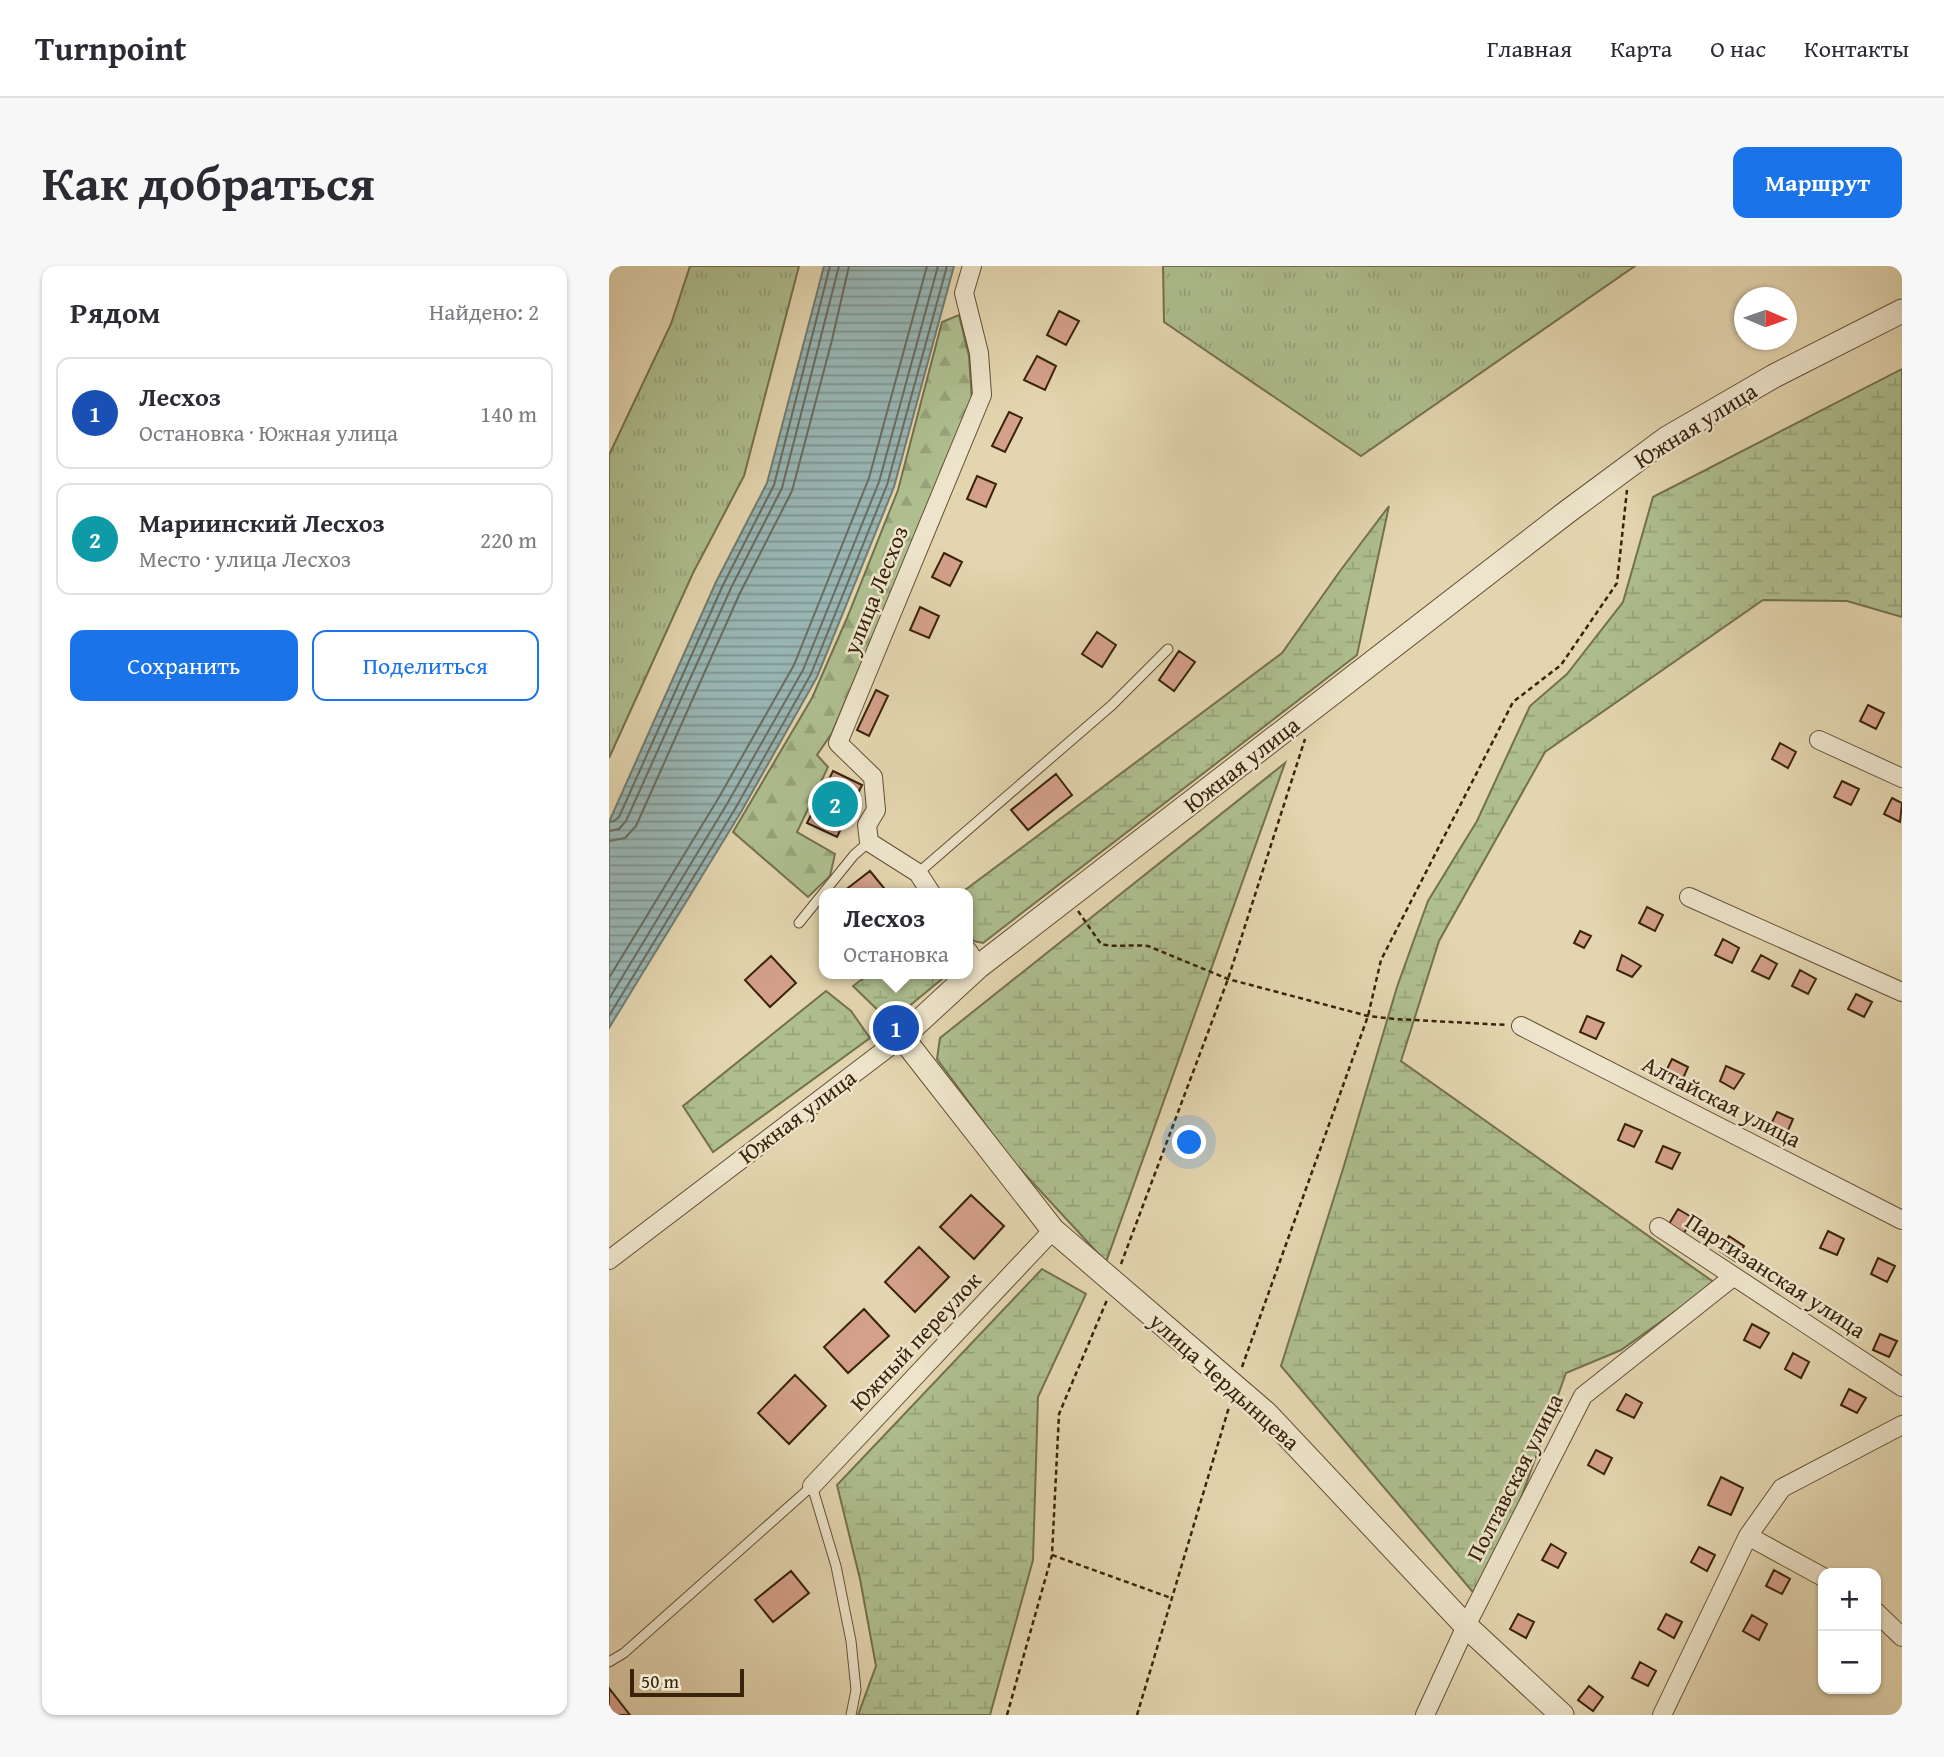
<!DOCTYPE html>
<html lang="ru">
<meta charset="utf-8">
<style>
:root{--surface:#fff;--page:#f7f7f7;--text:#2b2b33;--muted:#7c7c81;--line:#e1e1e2;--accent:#1a73e8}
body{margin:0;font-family:"Gentium Book Plus",serif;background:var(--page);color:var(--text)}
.controls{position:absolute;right:21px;bottom:21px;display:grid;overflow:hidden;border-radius:14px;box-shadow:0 2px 5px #0004}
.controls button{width:63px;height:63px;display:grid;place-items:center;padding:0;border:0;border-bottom:2px solid var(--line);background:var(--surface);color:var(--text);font:35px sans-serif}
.compass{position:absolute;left:1125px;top:21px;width:63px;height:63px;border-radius:50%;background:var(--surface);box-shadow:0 2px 5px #0004;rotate:92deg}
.scale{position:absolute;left:21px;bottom:18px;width:114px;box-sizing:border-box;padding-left:7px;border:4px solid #39240b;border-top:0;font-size:19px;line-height:24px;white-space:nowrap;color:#39240b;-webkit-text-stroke:5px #ede4cb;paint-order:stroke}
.you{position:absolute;left:581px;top:877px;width:24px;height:24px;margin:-18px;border:5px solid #fff;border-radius:50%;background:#1a73e8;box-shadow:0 0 0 10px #1a73e833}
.badge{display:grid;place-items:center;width:46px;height:46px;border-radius:50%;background:var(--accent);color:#fff;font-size:23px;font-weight:700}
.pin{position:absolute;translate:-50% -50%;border:4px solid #fff;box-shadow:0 2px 7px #0006}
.popup{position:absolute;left:210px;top:622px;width:154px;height:91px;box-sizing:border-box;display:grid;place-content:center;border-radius:14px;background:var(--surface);filter:drop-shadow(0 2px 5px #0005);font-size:23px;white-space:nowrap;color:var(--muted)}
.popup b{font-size:26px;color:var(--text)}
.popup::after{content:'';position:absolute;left:50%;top:100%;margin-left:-14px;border:14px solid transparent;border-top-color:var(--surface)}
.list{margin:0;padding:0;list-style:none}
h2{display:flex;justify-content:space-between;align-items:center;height:91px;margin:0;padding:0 28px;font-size:30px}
h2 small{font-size:23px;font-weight:400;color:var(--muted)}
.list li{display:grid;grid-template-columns:46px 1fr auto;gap:21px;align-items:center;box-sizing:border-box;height:112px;margin:0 14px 14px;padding:0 14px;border:2px solid var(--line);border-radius:14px}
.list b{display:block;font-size:26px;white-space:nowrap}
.list p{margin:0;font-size:23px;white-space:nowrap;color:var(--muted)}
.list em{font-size:23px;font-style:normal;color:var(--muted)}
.actions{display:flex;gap:14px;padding:21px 28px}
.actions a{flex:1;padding:16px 0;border:2px solid var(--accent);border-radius:14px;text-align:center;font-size:24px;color:var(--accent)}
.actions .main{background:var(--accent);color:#fff}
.map{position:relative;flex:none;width:1293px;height:1449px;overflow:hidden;border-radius:14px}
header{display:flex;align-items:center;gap:42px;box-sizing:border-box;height:98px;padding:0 35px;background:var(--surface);border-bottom:2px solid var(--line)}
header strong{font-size:33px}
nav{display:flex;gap:38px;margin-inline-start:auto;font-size:24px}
.intro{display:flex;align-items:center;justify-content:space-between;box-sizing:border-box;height:168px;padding:0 42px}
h1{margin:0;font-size:49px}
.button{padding:18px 32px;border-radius:14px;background:var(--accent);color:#fff;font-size:24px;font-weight:700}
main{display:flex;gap:42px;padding:0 42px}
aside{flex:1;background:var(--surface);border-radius:14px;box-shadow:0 2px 5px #0004}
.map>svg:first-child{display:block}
.grass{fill:url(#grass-tufts);stroke:#74714d;stroke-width:2}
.forest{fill:url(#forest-firs);stroke:#74714d;stroke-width:2}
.wetland{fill:url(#wetland-marsh);stroke:#74714d;stroke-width:2}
.water{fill:url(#water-rules);stroke:#737c70;stroke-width:2}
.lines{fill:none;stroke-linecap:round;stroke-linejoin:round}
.shore{stroke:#696d60;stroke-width:2}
.building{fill:#d4a08a;stroke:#39240b;stroke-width:2}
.service-casing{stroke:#645034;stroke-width:11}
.minor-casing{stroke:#645034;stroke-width:20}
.tertiary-casing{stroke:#645034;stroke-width:25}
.path{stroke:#39240b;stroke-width:2.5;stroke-dasharray:5 3.5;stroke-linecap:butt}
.service{stroke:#ede4cb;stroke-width:9}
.minor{stroke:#ede4cb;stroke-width:18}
.tertiary{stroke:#ede4cb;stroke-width:23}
.labels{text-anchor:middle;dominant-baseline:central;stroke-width:5;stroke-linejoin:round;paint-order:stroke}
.street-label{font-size:23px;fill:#39240b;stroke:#ede4cb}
</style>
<header>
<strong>Turnpoint</strong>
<nav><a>Главная</a><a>Карта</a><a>О нас</a><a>Контакты</a></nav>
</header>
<div class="intro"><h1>Как добраться</h1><a class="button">Маршрут</a></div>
<main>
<aside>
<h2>Рядом<small>Найдено: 2</small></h2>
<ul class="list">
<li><span class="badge" style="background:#1a4fb4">1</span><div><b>Лесхоз</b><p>Остановка · Южная улица</p></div><em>140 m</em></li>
<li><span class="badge" style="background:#0f9aa8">2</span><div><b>Мариинский Лесхоз</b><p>Место · улица Лесхоз</p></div><em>220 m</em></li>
</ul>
<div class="actions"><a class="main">Сохранить</a><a>Поделиться</a></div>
</aside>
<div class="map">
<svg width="1293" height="1449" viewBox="0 0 1293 1449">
<defs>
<pattern id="grass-tufts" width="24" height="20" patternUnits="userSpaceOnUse" patternTransform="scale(1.75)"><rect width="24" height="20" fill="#aebe8f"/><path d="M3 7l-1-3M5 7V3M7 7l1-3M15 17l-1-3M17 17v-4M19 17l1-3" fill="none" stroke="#96a37a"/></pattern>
<pattern id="forest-firs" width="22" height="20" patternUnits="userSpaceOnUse" patternTransform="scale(1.75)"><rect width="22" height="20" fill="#aebe8f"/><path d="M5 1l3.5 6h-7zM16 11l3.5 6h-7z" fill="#96a37a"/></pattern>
<pattern id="wetland-marsh" width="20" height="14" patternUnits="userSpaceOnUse" patternTransform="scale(1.75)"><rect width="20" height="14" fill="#aebe8f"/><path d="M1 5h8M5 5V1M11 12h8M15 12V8" fill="none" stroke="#96a37a"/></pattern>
<pattern id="water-rules" width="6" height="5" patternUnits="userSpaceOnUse" patternTransform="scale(1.75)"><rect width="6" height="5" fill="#99b6b4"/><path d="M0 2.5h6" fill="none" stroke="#7e9491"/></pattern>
</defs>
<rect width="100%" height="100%" fill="#e3d5af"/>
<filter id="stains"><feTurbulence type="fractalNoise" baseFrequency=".00286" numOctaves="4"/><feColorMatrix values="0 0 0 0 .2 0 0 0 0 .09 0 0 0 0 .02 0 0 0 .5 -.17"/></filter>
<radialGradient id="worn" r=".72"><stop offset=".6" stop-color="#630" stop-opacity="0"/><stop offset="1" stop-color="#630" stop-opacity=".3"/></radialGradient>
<!-- grass -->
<path class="grass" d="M 81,0 L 190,0 L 135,210 L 84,307 L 0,492 L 0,189 L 62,58 Z
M 554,0 L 1026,0 L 752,190 L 555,56 Z"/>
<!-- forest -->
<path class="forest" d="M 350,49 L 360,90 L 363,135 L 223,467 L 208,489 L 219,501 L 188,566 L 226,588 L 221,610 L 199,631 L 124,566 L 203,432 L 238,352 L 289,224 L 333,56 Z"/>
<!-- wetland -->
<path class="wetland" d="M 1293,103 L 1293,351 L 1238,335 L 1154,334 L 936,486 L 830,675 L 792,795 L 1106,1017 L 1012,1084 L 957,1107 L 874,1338 L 672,1100 L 734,903 L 788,721 L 819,635 L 868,555 L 921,440 L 958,408 L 1014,336 L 1044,231 Z
M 780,240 L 748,389 L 374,677 L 365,675 L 359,665 L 359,627 L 352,627 L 673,387 L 731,305 Z
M 676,497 L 497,996 L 402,893 L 328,793 L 331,772 Z
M 260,708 L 339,708 L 281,756 L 244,720 Z
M 217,725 L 242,745 L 261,772 L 104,886 L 74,840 Z
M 433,1003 L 477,1028 L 429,1131 L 424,1294 L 381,1449 L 249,1449 L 267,1400 L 251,1313 L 228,1219 Z"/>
<!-- water -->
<path class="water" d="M 215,0 L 345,0 L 285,221 L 208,411 L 132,546 L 0,762 L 0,556 L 107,316 L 158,217 Z"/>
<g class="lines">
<!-- shore -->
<path class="shore" d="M 0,556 L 5,555 L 10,551 L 114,319 L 165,219 L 221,0
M 0,565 L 10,563 L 17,555 L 122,322 L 173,222 L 230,0
M 0,575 L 16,572 L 27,560 L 131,327 L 183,225 L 223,74 L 240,0
M 0,712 L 109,533 L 185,399 L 260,212 L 318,0
M 0,733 L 118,538 L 194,404 L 270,216 L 329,0
M 0,750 L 126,543 L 202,408 L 278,219 L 338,0"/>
</g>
<!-- building -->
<path class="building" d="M 450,45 L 470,55 L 457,79 L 438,69 Z
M 428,90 L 447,100 L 436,124 L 415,114 Z
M 400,146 L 413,152 L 396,186 L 383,180 Z
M 368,210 L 387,218 L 377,241 L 358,233 Z
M 335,287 L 353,296 L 341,320 L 323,311 Z
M 311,341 L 330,350 L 320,372 L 301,364 Z
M 488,366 L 507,379 L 493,401 L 473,388 Z
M 570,385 L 586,396 L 565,425 L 550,414 Z
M 267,424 L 279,430 L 260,470 L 248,464 Z
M 1259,439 L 1275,447 L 1267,463 L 1251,455 Z
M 1171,477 L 1187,486 L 1179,502 L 1163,493 Z
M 224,505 L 253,519 L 228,571 L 198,557 Z
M 447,508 L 463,529 L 419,564 L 402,544 Z
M 1233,515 L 1250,523 L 1242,539 L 1225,531 Z
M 1283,532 L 1293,537 L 1291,556 L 1275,548 Z
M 261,605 L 279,627 L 237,627 L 235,625 Z
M 1038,641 L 1054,649 L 1046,665 L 1030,657 Z
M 971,665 L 982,670 L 975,682 L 965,677 Z
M 1114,673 L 1130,682 L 1123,697 L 1106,689 Z
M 1013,689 L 1032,700 L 1023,711 L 1008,704 Z
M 1152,689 L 1168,698 L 1160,713 L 1143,705 Z
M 162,690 L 187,717 L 161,741 L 136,714 Z
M 1191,704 L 1207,713 L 1199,728 L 1183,720 Z
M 1247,728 L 1263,736 L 1255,751 L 1239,743 Z
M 978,750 L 995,757 L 987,773 L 971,766 Z
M 1063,793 L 1079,801 L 1072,817 L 1055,809 Z
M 1117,800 L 1135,808 L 1125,823 L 1111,815 Z
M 1168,846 L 1184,853 L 1177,869 L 1160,862 Z
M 1016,858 L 1033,865 L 1025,881 L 1009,874 Z
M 1054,880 L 1071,887 L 1063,903 L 1047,896 Z
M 362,929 L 395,960 L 365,993 L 331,961 Z
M 1069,943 L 1084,952 L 1075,967 L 1060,958 Z
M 1219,965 L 1235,973 L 1228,989 L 1211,982 Z
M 1120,970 L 1135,980 L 1126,995 L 1111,985 Z
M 310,981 L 340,1011 L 306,1046 L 276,1016 Z
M 1269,992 L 1286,1000 L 1278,1016 L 1262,1008 Z
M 255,1043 L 280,1070 L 239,1107 L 215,1081 Z
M 1143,1058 L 1160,1067 L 1151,1082 L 1135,1074 Z
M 1271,1068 L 1288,1075 L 1280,1091 L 1264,1084 Z
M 1184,1087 L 1200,1096 L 1192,1112 L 1176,1103 Z
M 186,1109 L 217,1140 L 180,1178 L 149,1147 Z
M 1240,1123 L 1257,1132 L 1248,1147 L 1232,1139 Z
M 1017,1128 L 1033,1137 L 1025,1152 L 1008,1144 Z
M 987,1184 L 1003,1192 L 995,1208 L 979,1199 Z
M 1112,1211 L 1134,1222 L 1122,1249 L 1099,1239 Z
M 942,1278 L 957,1287 L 949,1302 L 933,1294 Z
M 1090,1281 L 1106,1289 L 1098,1305 L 1082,1296 Z
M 1165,1304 L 1181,1313 L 1173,1328 L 1157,1320 Z
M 182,1305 L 200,1327 L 164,1356 L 146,1334 Z
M 909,1348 L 925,1356 L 917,1372 L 901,1363 Z
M 1057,1348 L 1073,1356 L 1065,1372 L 1049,1363 Z
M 1143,1349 L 1158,1358 L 1150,1374 L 1134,1365 Z
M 1031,1396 L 1047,1405 L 1039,1420 L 1023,1412 Z
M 980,1420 L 994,1431 L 984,1445 L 969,1434 Z
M 0,1422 L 21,1449 L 0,1449 Z"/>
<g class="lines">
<defs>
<path id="service" d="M 309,607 L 503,439 L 559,383
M 190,657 L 245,589 L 260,576
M 0,1396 L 15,1387 L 203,1220 L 227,1300 L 242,1375 L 247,1424 L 242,1449"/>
<path id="minor" d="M 1210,474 L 1293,512
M 322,627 L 309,607 L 260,576 L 258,559 L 267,544 L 264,511 L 229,477 L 373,129 L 370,87 L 355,27 L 363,0
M 1080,631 L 1293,726
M 359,685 L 369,701
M 912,760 L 1293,954
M 1050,961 L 1293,1121
M 0,994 L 293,771
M 203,1220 L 444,964
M 1139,1270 L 1214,1311
M 1267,1346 L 1293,1371
M 816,1449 L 857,1360 L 974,1130 L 1124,1011
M 1053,1449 L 1139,1270 L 1173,1222 L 1293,1159"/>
<path id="tertiary" d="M 953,1449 L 857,1360 L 658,1148 L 444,964 L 293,771 L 369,701 L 958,246 L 1058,172 L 1165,110 L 1293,45"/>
</defs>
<!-- service casing -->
<use href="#service" class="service-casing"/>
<!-- minor casing -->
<use href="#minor" class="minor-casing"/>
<!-- tertiary casing -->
<use href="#tertiary" class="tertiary-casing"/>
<!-- path -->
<path class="path" d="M 469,645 L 492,678 C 508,682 523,678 539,680 L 619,713 L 759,750 L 786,753 L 898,759
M 512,998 L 619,713 L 696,473
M 633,1101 L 759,750 L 772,694 L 904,436 L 952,399 L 1008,317 L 1018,224
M 443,1289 L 562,1332
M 398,1449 L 443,1289 L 450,1148 L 498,1034
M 528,1449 L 620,1141"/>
<!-- service -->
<use href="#service" class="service"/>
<!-- minor -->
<use href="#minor" class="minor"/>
<!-- tertiary -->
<use href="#tertiary" class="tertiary"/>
</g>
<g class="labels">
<!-- street labels -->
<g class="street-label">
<text transform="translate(1086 159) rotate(-32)">Южная улица</text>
<text transform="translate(266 324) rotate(-68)">улица Лесхоз</text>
<text transform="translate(632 498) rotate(-38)">Южная улица</text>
<text transform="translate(1113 835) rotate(27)">Алтайская улица</text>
<text transform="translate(188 850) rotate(-37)">Южная улица</text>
<text transform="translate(1167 1009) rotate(33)">Партизанская улица</text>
<text transform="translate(306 1075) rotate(-47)">Южный переулок</text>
<text transform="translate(616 1115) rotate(42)">улица Чердынцева</text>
<text transform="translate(905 1211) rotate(-63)">Полтавская улица</text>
</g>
</g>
<rect width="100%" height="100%" filter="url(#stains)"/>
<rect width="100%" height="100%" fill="url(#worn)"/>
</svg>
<div class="controls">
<button>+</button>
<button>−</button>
</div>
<svg class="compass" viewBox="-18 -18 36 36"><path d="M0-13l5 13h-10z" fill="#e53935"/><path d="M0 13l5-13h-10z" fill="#7c7c81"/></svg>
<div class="scale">50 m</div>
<div class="you"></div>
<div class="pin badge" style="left:287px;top:762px;background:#1a4fb4">1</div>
<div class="popup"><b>Лесхоз</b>Остановка</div>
<div class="pin badge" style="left:226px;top:538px;background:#0f9aa8">2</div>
</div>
</main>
